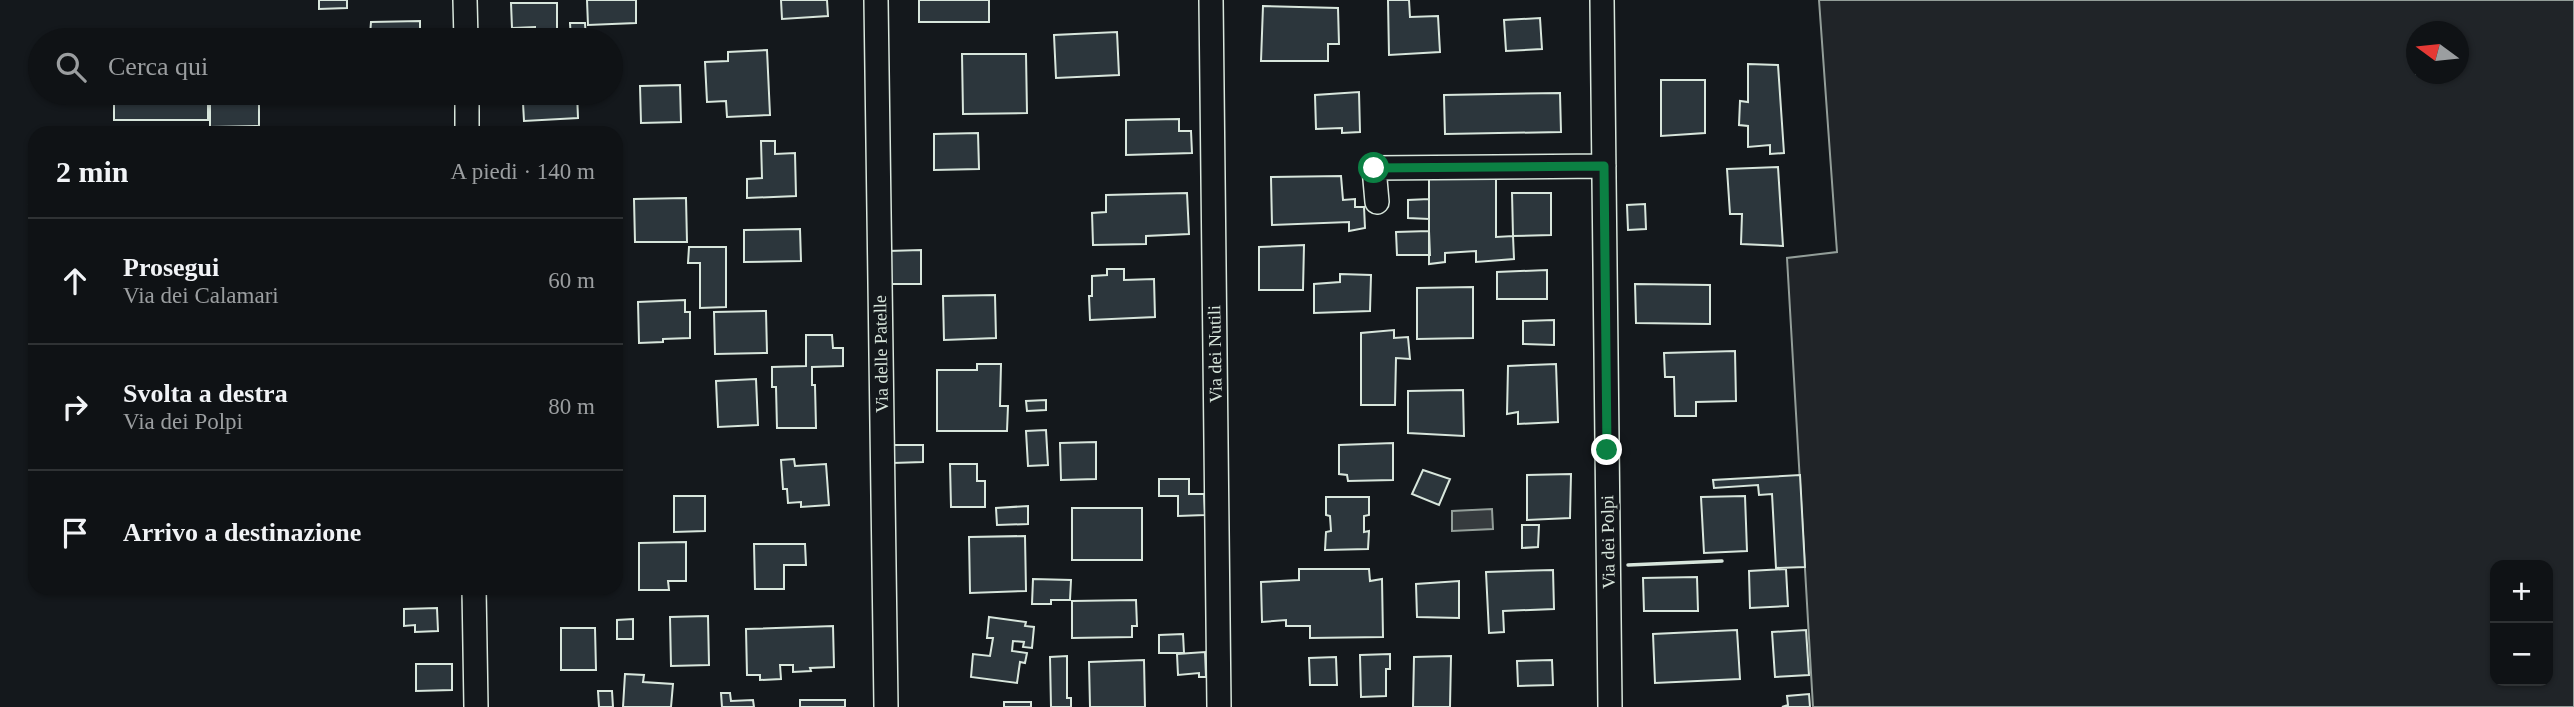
<!DOCTYPE html>
<html lang="it">
<meta charset="utf-8">
<style>
:root{--surface:#0f1215;--page:#1d2022;--text:#f1f3f6;--muted:#9b9ea0;--line:#2f3234}
body{margin:0;font-family:"Times New Roman",serif;background:var(--page);color:var(--text)}
.controls{position:absolute;right:21px;bottom:21px;display:grid;overflow:hidden;border-radius:14px;box-shadow:0 2px 5px #0004}
.controls button{width:63px;height:63px;display:grid;place-items:center;padding:0;border:0;border-bottom:2px solid var(--line);background:var(--surface);color:var(--text);font:35px sans-serif}
.compass{position:absolute;left:2406px;top:21px;width:63px;height:63px;border-radius:50%;background:var(--surface);box-shadow:0 2px 5px #0004;rotate:285deg}
.stop{position:absolute;width:21px;height:21px;margin:-16px;border:5px solid #0b8043;border-radius:50%;background:#fff}
.stop.end{background:#0b8043;border-color:#fff;box-shadow:0 2px 7px #0008}
.list{margin:0;padding:0;list-style:none}
h2{display:flex;justify-content:space-between;align-items:center;height:91px;margin:0;padding:0 28px;font-size:30px}
h2 small{font-size:23px;font-weight:400;color:var(--muted)}
.list li{display:grid;grid-template-columns:46px 1fr auto;gap:21px;align-items:center;box-sizing:border-box;height:126px;padding:0 28px;border-top:2px solid var(--line)}
.list b{display:block;font-size:26px;white-space:nowrap}
.list p{margin:0;font-size:23px;white-space:nowrap;color:var(--muted)}
.list em{font-size:23px;font-style:normal;color:var(--muted)}
.icon{flex:none;width:38px;height:38px;fill:none;stroke:currentColor;stroke-width:2;stroke-linecap:round;stroke-linejoin:round}
.map{position:relative;flex:none;width:2574px;height:707px;overflow:hidden}
.search{position:absolute;background:var(--surface);box-shadow:0 2px 5px #0004;left:28px;top:28px;width:595px;height:77px;display:flex;align-items:center;gap:18px;box-sizing:border-box;padding:0 24px;border-radius:38px;color:var(--muted);font-size:26px}
.panel{position:absolute;background:var(--surface);box-shadow:0 2px 5px #0004;left:28px;top:126px;width:595px;height:469px;border-radius:21px}
.map>svg:first-child{display:block}
.green{fill:#202428;stroke:#939e99;stroke-width:2;fill-rule:evenodd}
.water{fill:#363b3e;stroke:#939e99;stroke-width:2}
.building{fill:#2c363c;stroke:#d8e6dc;stroke-width:2}
.lines{fill:none;stroke-linecap:round;stroke-linejoin:round}
.minor-casing{stroke:#d8e6dc;stroke-width:26}
.minor{stroke:#14181c;stroke-width:23}
.wall{stroke:#d8e6dc;stroke-width:3.5}
.route{stroke:#0b8043;stroke-width:9}
.labels{text-anchor:middle;dominant-baseline:central;stroke-width:5;stroke-linejoin:round;paint-order:stroke}
.street-label{font-size:18px;fill:#d8e6dc;stroke:#14181c}
</style>
<div class="map">
<svg width="2574" height="707" viewBox="0 0 2574 707">
<rect width="100%" height="100%" fill="#14181c"/>
<!-- green -->
<path class="green" d="M 1819,0 L 2574,0 L 2574,707 L 1813,707 L 1787,258 L 1837,252 ZM 2416,32 L 2458,32 L 2458,74 L 2416,74 ZM 2495,565 L 2548,565 L 2548,681 L 2495,681 Z"/>
<!-- water -->
<path class="water" d="M 1492,509 L 1493,529 L 1452,531 L 1452,511 Z"/>
<!-- building -->
<path class="building" d="M 319,0 L 347,0 L 347,8 L 319,9 Z
M 587,0 L 636,0 L 636,23 L 588,25 Z
M 781,0 L 827,0 L 828,16 L 782,19 Z
M 919,0 L 989,0 L 989,22 L 919,22 Z
M 1388,0 L 1409,0 L 1410,17 L 1438,16 L 1440,52 L 1389,55 Z
M 511,3 L 557,3 L 557,40 L 535,40 L 535,27 L 512,28 Z
M 1263,6 L 1338,8 L 1339,44 L 1328,44 L 1328,61 L 1261,61 Z
M 1540,18 L 1542,49 L 1506,51 L 1504,20 Z
M 420,21 L 420,40 L 356,40 L 356,36 L 370,35 L 371,22 Z
M 570,23 L 585,23 L 586,40 L 571,40 Z
M 114,30 L 208,31 L 208,40 L 114,40 Z
M 1117,32 L 1119,75 L 1056,78 L 1054,35 Z
M 767,50 L 770,115 L 727,117 L 726,101 L 707,102 L 705,62 L 728,61 L 728,52 Z
M 962,54 L 1026,54 L 1027,113 L 963,114 Z
M 1748,64 L 1778,65 L 1784,153 L 1770,154 L 1770,145 L 1748,147 L 1748,126 L 1739,125 L 1740,101 L 1748,102 Z
M 1661,80 L 1705,80 L 1705,133 L 1661,136 Z
M 680,85 L 681,122 L 641,123 L 640,86 Z
M 1359,92 L 1360,132 L 1342,133 L 1342,128 L 1316,129 L 1315,95 Z
M 114,93 L 208,93 L 208,120 L 114,120 Z
M 210,93 L 259,93 L 259,126 L 210,127 Z
M 540,93 L 577,93 L 578,118 L 524,121 L 523,103 L 541,102 Z
M 1560,93 L 1561,132 L 1445,134 L 1444,95 Z
M 1179,119 L 1179,131 L 1191,131 L 1192,153 L 1126,155 L 1126,120 Z
M 978,133 L 979,169 L 934,170 L 934,134 Z
M 761,141 L 775,141 L 775,154 L 795,153 L 796,196 L 747,198 L 747,179 L 762,178 Z
M 1778,167 L 1783,246 L 1741,244 L 1742,214 L 1730,214 L 1727,169 Z
M 1341,176 L 1343,200 L 1355,199 L 1355,207 L 1364,207 L 1365,228 L 1349,231 L 1349,222 L 1272,225 L 1271,177 Z
M 1496,176 L 1496,237 L 1513,236 L 1514,259 L 1476,262 L 1476,251 L 1445,253 L 1445,262 L 1429,264 L 1429,179 Z
M 1187,193 L 1189,234 L 1146,236 L 1146,244 L 1093,245 L 1092,213 L 1106,212 L 1106,195 Z
M 1512,193 L 1551,193 L 1551,235 L 1513,236 Z
M 686,198 L 687,242 L 635,242 L 634,199 Z
M 1429,199 L 1429,219 L 1408,218 L 1408,200 Z
M 1645,204 L 1646,229 L 1628,230 L 1627,205 Z
M 29,205 L 35,205 L 35,253 L 30,253 Z
M 800,229 L 801,261 L 744,262 L 744,230 Z
M 1429,231 L 1430,255 L 1397,255 L 1396,232 Z
M 1304,245 L 1303,290 L 1259,290 L 1259,247 Z
M 689,247 L 726,247 L 726,307 L 700,308 L 700,263 L 688,263 Z
M 921,250 L 921,284 L 888,284 L 888,251 Z
M 1107,269 L 1124,269 L 1124,280 L 1154,279 L 1155,317 L 1090,320 L 1089,296 L 1092,296 L 1092,276 L 1107,275 Z
M 1547,270 L 1547,299 L 1497,299 L 1497,272 Z
M 1340,274 L 1371,275 L 1370,311 L 1314,313 L 1314,284 L 1340,282 Z
M 35,275 L 35,324 L 30,324 L 29,276 Z
M 1635,284 L 1710,285 L 1710,324 L 1636,323 Z
M 1473,287 L 1473,338 L 1417,339 L 1417,288 Z
M 995,295 L 996,338 L 944,340 L 943,296 Z
M 685,300 L 685,312 L 690,312 L 690,338 L 663,339 L 663,342 L 639,343 L 638,302 Z
M 766,311 L 767,353 L 715,354 L 714,312 Z
M 1554,320 L 1554,345 L 1523,344 L 1523,321 Z
M 1394,330 L 1394,338 L 1408,337 L 1410,359 L 1396,358 L 1395,405 L 1361,405 L 1361,333 Z
M 806,335 L 832,335 L 833,348 L 843,348 L 843,366 L 812,367 L 812,385 L 815,385 L 816,428 L 777,428 L 776,387 L 772,387 L 772,367 L 806,366 Z
M 1735,351 L 1736,401 L 1696,402 L 1696,416 L 1675,416 L 1674,377 L 1665,377 L 1664,353 Z
M 977,364 L 1001,364 L 1000,406 L 1008,406 L 1007,431 L 937,431 L 937,370 L 977,370 Z
M 1556,364 L 1558,422 L 1518,424 L 1518,412 L 1507,414 L 1508,366 Z
M 756,379 L 758,425 L 718,427 L 716,381 Z
M 1463,390 L 1464,436 L 1408,433 L 1408,391 Z
M 1046,400 L 1046,410 L 1027,411 L 1026,401 Z
M 1046,430 L 1048,465 L 1028,466 L 1026,431 Z
M 1096,442 L 1096,479 L 1061,480 L 1060,443 Z
M 1393,443 L 1393,480 L 1348,481 L 1347,475 L 1339,474 L 1339,445 Z
M 893,445 L 923,445 L 923,462 L 893,463 Z
M 794,459 L 795,466 L 826,464 L 829,505 L 801,507 L 801,502 L 788,503 L 787,489 L 783,489 L 781,460 Z
M 950,464 L 977,464 L 977,481 L 985,481 L 985,507 L 951,507 Z
M 1423,470 L 1450,479 L 1439,505 L 1412,494 Z
M 1571,474 L 1570,518 L 1527,520 L 1527,475 Z
M 1800,475 L 1805,567 L 1776,568 L 1772,494 L 1759,495 L 1758,485 L 1714,488 L 1713,480 Z
M 1159,479 L 1189,479 L 1189,494 L 1204,494 L 1205,515 L 1178,516 L 1178,496 L 1159,496 Z
M 674,496 L 705,496 L 705,531 L 674,532 Z
M 1745,496 L 1747,551 L 1704,553 L 1701,497 Z
M 1326,497 L 1369,497 L 1369,515 L 1364,516 L 1364,532 L 1369,531 L 1368,549 L 1325,550 L 1326,532 L 1331,531 L 1330,516 L 1326,515 Z
M 1028,506 L 1028,524 L 997,525 L 996,508 Z
M 1072,508 L 1142,508 L 1142,560 L 1072,560 Z
M 1522,525 L 1539,525 L 1538,547 L 1522,548 Z
M 1025,536 L 1026,591 L 970,593 L 969,537 Z
M 686,542 L 686,581 L 668,581 L 669,590 L 639,590 L 639,543 Z
M 754,544 L 805,544 L 806,565 L 784,565 L 784,589 L 755,589 Z
M 1299,569 L 1369,569 L 1370,581 L 1382,579 L 1383,637 L 1310,638 L 1310,626 L 1286,626 L 1286,620 L 1262,622 L 1261,582 L 1299,580 Z
M 1786,569 L 1788,606 L 1750,608 L 1749,571 Z
M 1553,570 L 1554,609 L 1503,611 L 1504,632 L 1489,633 L 1486,572 Z
M 1697,577 L 1698,611 L 1644,611 L 1643,578 Z
M 1033,579 L 1071,580 L 1070,600 L 1051,600 L 1051,604 L 1032,604 Z
M 1459,581 L 1459,618 L 1417,617 L 1416,584 Z
M 516,588 L 582,588 L 582,591 L 517,594 Z
M 1136,600 L 1137,626 L 1132,626 L 1132,637 L 1072,638 L 1072,601 Z
M 437,608 L 438,631 L 415,632 L 415,625 L 404,626 L 404,609 Z
M 708,616 L 709,665 L 671,666 L 670,617 Z
M 989,617 L 1026,622 L 1025,626 L 1034,627 L 1032,648 L 1023,647 L 1024,642 L 1013,641 L 1012,651 L 1027,653 L 1025,663 L 1020,662 L 1017,683 L 971,677 L 973,654 L 990,656 L 993,638 L 987,638 Z
M 633,619 L 633,639 L 617,639 L 617,620 Z
M 833,626 L 834,667 L 810,668 L 811,671 L 793,672 L 793,665 L 780,665 L 781,679 L 760,680 L 760,675 L 747,675 L 746,629 Z
M 561,628 L 595,628 L 596,670 L 561,670 Z
M 1737,630 L 1740,679 L 1655,683 L 1653,634 Z
M 1806,630 L 1809,675 L 1775,677 L 1772,632 Z
M 1183,634 L 1184,653 L 1159,653 L 1159,635 Z
M 1205,652 L 1206,677 L 1199,677 L 1199,673 L 1178,675 L 1177,654 Z
M 1390,654 L 1390,669 L 1386,669 L 1386,696 L 1361,697 L 1360,655 Z
M 1067,656 L 1067,698 L 1071,698 L 1071,707 L 1051,707 L 1050,657 Z
M 1451,656 L 1450,707 L 1413,707 L 1414,657 Z
M 1336,657 L 1337,685 L 1310,685 L 1309,658 Z
M 1144,660 L 1145,707 L 1090,707 L 1089,662 Z
M 1552,660 L 1553,685 L 1518,686 L 1517,661 Z
M 416,664 L 452,664 L 452,690 L 416,691 Z
M 625,674 L 644,675 L 643,682 L 673,684 L 671,707 L 623,707 Z
M 598,691 L 612,691 L 613,707 L 599,707 Z
M 721,693 L 730,693 L 731,701 L 753,700 L 754,707 L 722,707 Z
M 1809,694 L 1810,707 L 1782,707 L 1788,705 L 1787,696 Z
M 800,700 L 845,700 L 845,707 L 800,707 Z
M 1004,702 L 1031,702 L 1031,707 L 1004,707 Z"/>
<g class="lines">
<defs>
<path id="minor" d="M 465,0 L 466,40
M 876,0 L 886,707
M 1211,0 L 1219,707
M 1602,0 L 1610,707
M 467,93 L 467,133
M 1377,202 L 1374,168 L 1604,166
M 474,588 L 476,707"/>
</defs>
<!-- minor casing -->
<use href="#minor" class="minor-casing"/>
<!-- minor -->
<use href="#minor" class="minor"/>
<!-- wall -->
<path class="wall" d="M 1628,565 L 1722,561"/>
</g>
<g class="lines">
<!-- route -->
<path class="route" d="M 1374,168 L 1604,166 L 1607,450"/>
</g>
<g class="labels">
<!-- street labels -->
<g class="street-label">
<text transform="translate(881 354) rotate(-91)">Via delle Patelle</text>
<text transform="translate(1215 354) rotate(-91)">Via dei Nutili</text>
<text transform="translate(1608 542) rotate(-91)">Via dei Polpi</text>
</g>
</g>
</svg>
<div class="controls">
<button>+</button>
<button>−</button>
</div>
<svg class="compass" viewBox="-18 -18 36 36"><path d="M0-13l5 13h-10z" fill="#e53935"/><path d="M0 13l5-13h-10z" fill="#9b9ea0"/></svg>
<div class="stop" style="left:1374px;top:168px"></div>
<div class="stop end" style="left:1607px;top:450px"></div>
<div class="search"><svg class="icon" aria-label="search" viewBox="0 0 24 24"><circle cx="10" cy="10" r="6"/><path d="M15 15l6 6"/></svg>Cerca qui</div>
<section class="panel">
<h2>2 min<small>A piedi · 140 m</small></h2>
<ul class="list">
<li><svg class="icon" aria-label="ahead" viewBox="0 0 24 24"><path d="M12 20V5M6 11l6-6 6 6"/></svg><div><b>Prosegui</b><p>Via dei Calamari</p></div><em>60 m</em></li>
<li><svg class="icon" aria-label="right" viewBox="0 0 24 24"><path d="M7 20v-9h11M14 6l5 5-5 5"/></svg><div><b>Svolta a destra</b><p>Via dei Polpi</p></div><em>80 m</em></li>
<li><svg class="icon" aria-label="arrive" viewBox="0 0 24 24"><path d="M6 21V4h12l-3 4 3 4H6"/></svg><div><b>Arrivo a destinazione</b></div></li>
</ul>
</section>
</div>
